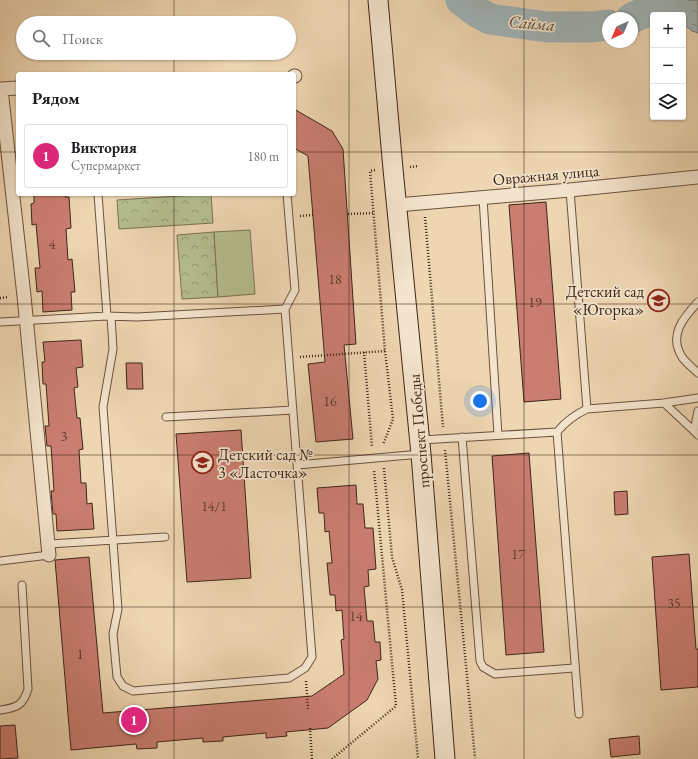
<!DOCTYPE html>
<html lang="ru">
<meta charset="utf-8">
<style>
:root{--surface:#fff;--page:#f2f2f2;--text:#202124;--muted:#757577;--line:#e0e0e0;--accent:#db2777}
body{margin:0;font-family:"EB Garamond",serif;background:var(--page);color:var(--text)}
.controls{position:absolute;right:12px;top:12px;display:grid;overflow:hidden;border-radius:4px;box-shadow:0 1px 3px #0004}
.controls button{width:36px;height:36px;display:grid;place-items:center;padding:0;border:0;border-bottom:1px solid var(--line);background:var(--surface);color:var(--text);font:20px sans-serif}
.compass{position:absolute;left:602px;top:12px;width:36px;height:36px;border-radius:50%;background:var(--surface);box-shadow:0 1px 3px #0004;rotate:224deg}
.you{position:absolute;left:480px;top:401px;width:14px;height:14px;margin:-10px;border:3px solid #fff;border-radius:50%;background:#1a73e8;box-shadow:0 0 0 6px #1a73e833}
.badge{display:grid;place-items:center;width:26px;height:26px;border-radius:50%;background:var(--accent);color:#fff;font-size:13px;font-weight:700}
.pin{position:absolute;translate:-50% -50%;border:2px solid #fff;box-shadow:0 1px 4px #0006}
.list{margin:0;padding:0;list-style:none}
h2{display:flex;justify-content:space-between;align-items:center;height:52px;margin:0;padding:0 16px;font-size:17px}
h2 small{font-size:13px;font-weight:400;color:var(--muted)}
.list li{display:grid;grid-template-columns:26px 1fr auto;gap:12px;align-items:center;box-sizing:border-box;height:64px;margin:0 8px 8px;padding:0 8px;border:1px solid var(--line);border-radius:4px}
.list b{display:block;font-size:15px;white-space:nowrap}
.list p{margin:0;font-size:13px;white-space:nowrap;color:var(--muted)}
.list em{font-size:13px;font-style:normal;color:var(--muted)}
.icon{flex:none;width:22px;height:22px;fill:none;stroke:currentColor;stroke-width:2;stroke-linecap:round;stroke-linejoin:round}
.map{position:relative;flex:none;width:698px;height:759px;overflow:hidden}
.search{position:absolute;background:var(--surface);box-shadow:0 1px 3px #0004;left:16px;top:16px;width:280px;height:44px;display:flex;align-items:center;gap:10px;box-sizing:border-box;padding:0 14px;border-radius:22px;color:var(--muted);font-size:15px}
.panel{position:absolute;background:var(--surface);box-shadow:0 1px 3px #0004;left:16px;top:72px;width:280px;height:124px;border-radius:4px}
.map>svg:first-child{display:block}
.park{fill:url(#park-crowns);stroke:#7a7252}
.pitch{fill:#b5be8f;stroke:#7a7252}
.water{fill:url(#water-ripples);stroke:#797c77}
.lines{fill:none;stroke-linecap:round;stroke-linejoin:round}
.river{stroke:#a0b6b9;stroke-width:31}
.building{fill:#ca7d71;stroke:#3e2615}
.lane-casing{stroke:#6a523c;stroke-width:9}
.street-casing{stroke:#6a523c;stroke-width:15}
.secondary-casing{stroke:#3e2615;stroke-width:21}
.path{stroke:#3e2615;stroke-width:2.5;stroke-dasharray:1 2;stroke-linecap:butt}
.lane{stroke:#f4e4cd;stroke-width:7}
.street{stroke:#f4e4cd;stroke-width:13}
.secondary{stroke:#f4e4cd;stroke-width:19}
.grid{fill:none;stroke:#3e2615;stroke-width:1;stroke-opacity:0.55}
.labels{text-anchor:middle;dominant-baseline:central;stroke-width:3.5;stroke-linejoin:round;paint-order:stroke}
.number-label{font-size:14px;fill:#613c2c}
.street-label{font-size:16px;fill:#3e2615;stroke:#f4e4cd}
.poi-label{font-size:16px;fill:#3e2615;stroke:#f4e4cd;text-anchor:end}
.water-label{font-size:17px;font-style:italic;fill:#564a3e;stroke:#f4e4cd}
</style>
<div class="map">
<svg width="698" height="759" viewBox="0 0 698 759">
<defs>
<pattern id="park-crowns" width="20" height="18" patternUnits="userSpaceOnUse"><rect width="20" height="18" fill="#b5be8f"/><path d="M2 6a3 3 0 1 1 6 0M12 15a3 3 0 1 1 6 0" fill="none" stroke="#959a74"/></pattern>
<pattern id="water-ripples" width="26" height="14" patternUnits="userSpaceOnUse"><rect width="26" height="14" fill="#a0b6b9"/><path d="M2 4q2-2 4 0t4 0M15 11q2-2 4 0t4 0" fill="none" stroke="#849495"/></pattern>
</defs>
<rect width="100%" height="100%" fill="#eed6b2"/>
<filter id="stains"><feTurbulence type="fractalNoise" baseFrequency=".005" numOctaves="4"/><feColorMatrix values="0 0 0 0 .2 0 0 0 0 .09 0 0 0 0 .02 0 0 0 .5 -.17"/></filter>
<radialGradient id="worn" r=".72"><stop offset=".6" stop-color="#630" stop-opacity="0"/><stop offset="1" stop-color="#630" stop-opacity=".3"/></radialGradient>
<!-- park -->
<path class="park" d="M 211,194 L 213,223 L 119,229 L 117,200 Z
M 214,232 L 218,297 L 182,299 L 177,235 Z"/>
<!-- pitch -->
<path class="pitch" d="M 250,230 L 255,294 L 218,297 L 214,232 Z"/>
<!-- water -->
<path class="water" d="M 672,0 L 698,0 L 698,33 L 692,31 L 683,24 L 683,15 L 676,15 Z"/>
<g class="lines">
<!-- river -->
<path class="river" d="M 461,0 L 477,12 L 490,19 L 547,27 L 593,27 L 608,25
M 632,18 L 673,0"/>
</g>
<!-- building -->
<path class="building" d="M 294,109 L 332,131 L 343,149 L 356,344 L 344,345 L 353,439 L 316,442 L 308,364 L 325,362 L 308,156 L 294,148 Z
M 34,194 L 65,194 L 65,197 L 69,197 L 71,228 L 66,229 L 68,260 L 72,259 L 75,292 L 71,292 L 72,310 L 43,312 L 42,291 L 37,292 L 35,268 L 40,268 L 36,224 L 32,225 L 31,204 L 34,203 Z
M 546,202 L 561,399 L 524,402 L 509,205 Z
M 81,340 L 83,367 L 76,368 L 78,387 L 74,388 L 77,418 L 80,418 L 83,449 L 79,450 L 81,483 L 86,483 L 87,504 L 92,503 L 94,529 L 57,531 L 56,514 L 53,514 L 51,491 L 54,491 L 51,446 L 47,446 L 45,426 L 49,426 L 46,384 L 43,384 L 42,362 L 45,362 L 43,342 Z
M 126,363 L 142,363 L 143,389 L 127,389 Z
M 241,430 L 251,578 L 187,582 L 176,434 Z
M 529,453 L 544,652 L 506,655 L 492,456 Z
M 356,485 L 357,504 L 363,504 L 365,528 L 373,528 L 376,569 L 368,570 L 369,586 L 364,587 L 367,621 L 373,621 L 375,642 L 380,642 L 381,660 L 376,661 L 378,679 L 367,700 L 328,728 L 286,732 L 287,736 L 266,738 L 266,733 L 223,737 L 223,741 L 203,742 L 203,738 L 157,742 L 157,748 L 137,749 L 136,744 L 71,750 L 55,560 L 89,557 L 103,713 L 312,696 L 344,674 L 341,640 L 344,639 L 342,610 L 336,611 L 335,595 L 330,595 L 327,563 L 332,563 L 329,531 L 325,532 L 324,513 L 319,513 L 317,488 Z
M 627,491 L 628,514 L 615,515 L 614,492 Z
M 689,554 L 696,649 L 698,649 L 698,687 L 661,690 L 652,557 Z
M 15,725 L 18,758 L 0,759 L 0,726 Z
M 639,736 L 640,754 L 611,757 L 609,739 Z"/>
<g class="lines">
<defs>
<path id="lane" d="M 98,194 L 107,316
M 483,198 L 498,435
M 698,302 C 684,317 668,335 682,357 C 686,363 693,368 698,373
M 111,316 L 113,349 L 103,407 L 118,609 L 113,634 L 117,677 L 123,686 L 133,691 L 289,678 L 305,668 L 312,657 L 285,309 L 295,290 L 287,194
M 0,322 L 107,316 L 137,317 L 285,309
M 664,403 L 694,431
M 587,409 L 664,403 L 698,398
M 698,411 L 694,431 L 698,435
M 166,417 L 293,410
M 557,432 L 579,714
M 462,437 L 480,661 L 483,667 L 495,674 L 574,668
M 421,440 L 557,432 C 566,421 574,415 587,409 L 570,190
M 297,465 L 421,454
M 49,544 L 165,537
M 0,561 L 49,555
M 0,710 C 16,708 23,706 28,689 L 22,585"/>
<path id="street" d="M 294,76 L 295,76
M 0,89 L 18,88
M 1,89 L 24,296 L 49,555
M 397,205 L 570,190 L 698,177"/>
<path id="secondary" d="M 378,0 L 393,169 L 421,454 L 445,759"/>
</defs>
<!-- lane casing -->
<use href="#lane" class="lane-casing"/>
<!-- street casing -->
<use href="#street" class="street-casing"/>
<!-- secondary casing -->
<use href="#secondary" class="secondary-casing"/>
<!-- path -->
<path class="path" d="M 410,167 L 419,166
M 375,170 L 370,171 L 385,351 L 393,419 L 383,445
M 348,214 L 374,213
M 300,216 L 313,215
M 425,217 L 443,427
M 0,298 L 9,297
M 364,352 L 372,447
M 300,357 L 385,351
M 445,450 L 475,758
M 384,468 L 392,557 L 402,590 L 418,759
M 306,681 L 308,709
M 310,728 L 312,759
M 332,759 L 396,706 L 374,470"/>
<!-- lane -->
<use href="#lane" class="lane"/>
<!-- street -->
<use href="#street" class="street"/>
<!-- secondary -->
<use href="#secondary" class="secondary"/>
</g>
<!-- grid -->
<path class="grid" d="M 174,0 L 174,23M 349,0 L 349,759M 524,0 L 524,759M 174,53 L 174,74M 0,152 L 18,152M 294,152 L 698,152M 174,194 L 174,759M 0,304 L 698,304M 0,455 L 698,455M 0,607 L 698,607"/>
<!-- icons -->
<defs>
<symbol id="school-ring" viewBox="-11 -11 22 22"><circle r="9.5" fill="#f4e4cd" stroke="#8f2418" stroke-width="1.5"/><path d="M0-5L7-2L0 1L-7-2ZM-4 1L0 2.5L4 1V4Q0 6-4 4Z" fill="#8f2418"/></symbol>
</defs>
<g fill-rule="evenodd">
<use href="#school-ring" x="646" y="288" width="25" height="25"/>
<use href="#school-ring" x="190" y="450" width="25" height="25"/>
</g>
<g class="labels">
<!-- number labels -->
<g class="number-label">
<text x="52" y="244">4</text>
<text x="335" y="279">18</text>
<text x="535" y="302">19</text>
<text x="330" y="401">16</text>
<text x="64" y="436">3</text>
<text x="214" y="506">14/1</text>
<text x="518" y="554">17</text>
<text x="674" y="603">35</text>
<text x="356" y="616">14</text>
<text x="80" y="654">1</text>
</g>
<!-- street labels -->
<g class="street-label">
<text transform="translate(546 175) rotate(-5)">Овражная улица</text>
<text transform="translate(419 431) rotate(-95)">проспект Победы</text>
</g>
<!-- poi labels -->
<g class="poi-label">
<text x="644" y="291">Детский сад<tspan x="644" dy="18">«Югорка»</tspan></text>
<text x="218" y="454" text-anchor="start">Детский сад №<tspan x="218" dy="18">3 «Ласточка»</tspan></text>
</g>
<!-- water labels -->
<g class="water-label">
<text transform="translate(532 23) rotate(5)">Сайма</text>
</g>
</g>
<rect width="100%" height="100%" filter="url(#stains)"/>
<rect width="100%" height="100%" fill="url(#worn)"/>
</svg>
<div class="controls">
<button>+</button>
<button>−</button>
<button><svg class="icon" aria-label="layers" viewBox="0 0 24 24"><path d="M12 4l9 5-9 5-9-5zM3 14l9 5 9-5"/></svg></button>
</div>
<svg class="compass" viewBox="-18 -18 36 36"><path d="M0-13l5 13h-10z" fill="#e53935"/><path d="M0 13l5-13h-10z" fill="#757577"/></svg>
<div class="you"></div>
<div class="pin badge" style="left:134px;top:720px">1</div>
<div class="search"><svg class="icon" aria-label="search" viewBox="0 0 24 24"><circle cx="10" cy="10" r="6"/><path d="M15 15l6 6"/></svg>Поиск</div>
<section class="panel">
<h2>Рядом<small></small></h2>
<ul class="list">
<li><span class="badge">1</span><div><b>Виктория</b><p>Супермаркет</p></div><em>180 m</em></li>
</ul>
</section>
</div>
